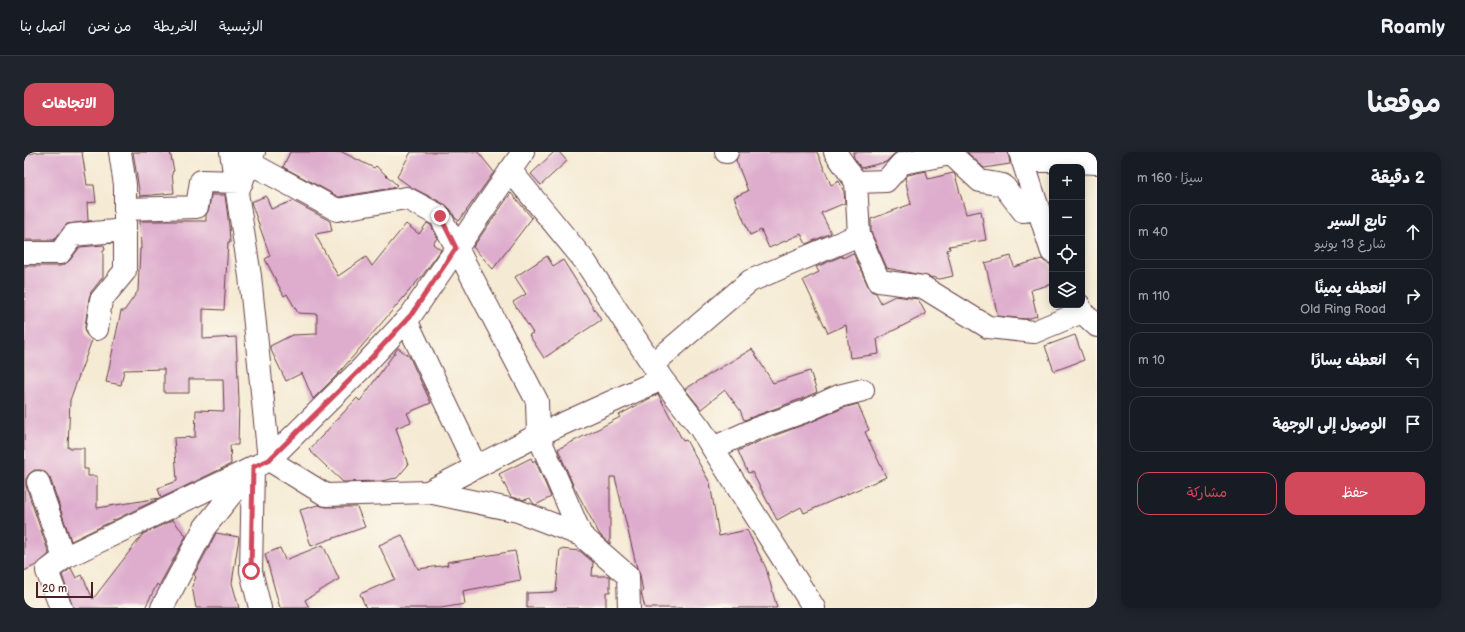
<!DOCTYPE html>
<html lang="ar">
<meta charset="utf-8">
<style>
:root{--surface:#171b24;--page:#20242c;--text:#f1f3f6;--muted:#9ea1a6;--line:#363941;--accent:#d1495b}
body{margin:0;font-family:"Balsamiq Sans","Playpen Sans Arabic",sans-serif;background:var(--page);color:var(--text);direction:rtl}
.controls{position:absolute;right:12px;top:12px;display:grid;overflow:hidden;border-radius:8px;box-shadow:0 2px 10px #0003}
.controls button{width:36px;height:36px;display:grid;place-items:center;padding:0;border:0;border-bottom:1px solid var(--line);background:var(--surface);color:var(--text);font:20px sans-serif}
.scale{position:absolute;left:12px;bottom:10px;width:57px;box-sizing:border-box;padding-left:4px;border:2px solid #4a1f2b;border-top:0;font-size:11px;line-height:14px;white-space:nowrap;color:#4a1f2b;-webkit-text-stroke:3px #fbf7ec;paint-order:stroke}
.stop{position:absolute;width:12px;height:12px;margin:-9px;border:3px solid #d1495b;border-radius:50%;background:#fff}
.stop.end{background:#d1495b;border-color:#fff;box-shadow:0 1px 4px #0008}
.list{margin:0;padding:0;list-style:none}
h2{display:flex;justify-content:space-between;align-items:center;height:52px;margin:0;padding:0 16px;font-size:17px}
h2 small{font-size:13px;font-weight:400;color:var(--muted)}
.list li{display:grid;grid-template-columns:26px 1fr auto;gap:12px;align-items:center;box-sizing:border-box;height:56px;margin:0 8px 8px;padding:0 8px;border:1px solid var(--line);border-radius:12px}
.list b{display:block;font-size:15px;white-space:nowrap}
.list p{margin:0;font-size:13px;white-space:nowrap;color:var(--muted)}
.list em{font-size:13px;font-style:normal;color:var(--muted)}
.actions{display:flex;gap:8px;padding:12px 16px}
.actions a{flex:1;padding:9px 0;border:1px solid var(--accent);border-radius:12px;text-align:center;font-size:14px;color:var(--accent)}
.actions .main{background:var(--accent);color:#fff}
.icon{flex:none;width:22px;height:22px;fill:none;stroke:currentColor;stroke-width:2;stroke-linecap:round;stroke-linejoin:round}
.map{position:relative;flex:none;width:1073px;height:456px;overflow:hidden;direction:ltr;border-radius:12px}
header{display:flex;align-items:center;gap:24px;box-sizing:border-box;height:56px;padding:0 20px;background:var(--surface);border-bottom:1px solid var(--line)}
header strong{font-size:19px}
nav{display:flex;gap:22px;margin-inline-start:auto;font-size:14px}
.intro{display:flex;align-items:center;justify-content:space-between;box-sizing:border-box;height:96px;padding:0 24px}
h1{margin:0;font-size:28px}
.button{padding:10px 18px;border-radius:12px;background:var(--accent);color:#fff;font-size:14px;font-weight:700}
main{display:flex;gap:24px;padding:0 24px}
aside{flex:1;background:var(--surface);border-radius:12px;box-shadow:0 2px 10px #0003}
.map>svg:first-child{display:block}
.building{fill:#deadcd}
.lines{fill:none;stroke-linecap:round;stroke-linejoin:round}
.minor-casing{stroke:#643d44;stroke-width:24}
.minor{stroke:#fff;stroke-width:22}
.route{stroke:#d1495b;stroke-width:5}
</style>
<header>
<strong>Roamly</strong>
<nav><a>الرئيسية</a><a>الخريطة</a><a>من نحن</a><a>اتصل بنا</a></nav>
</header>
<div class="intro"><h1>موقعنا</h1><a class="button">الاتجاهات</a></div>
<main>
<aside>
<h2>2 دقيقة<small>سيرًا · 160 m</small></h2>
<ul class="list">
<li><svg class="icon" aria-label="ahead" viewBox="0 0 24 24"><path d="M12 20V5M6 11l6-6 6 6"/></svg><div><b>تابع السير</b><p>شارع 13 يونيو</p></div><em>40 m</em></li>
<li><svg class="icon" aria-label="right" viewBox="0 0 24 24"><path d="M7 20v-9h11M14 6l5 5-5 5"/></svg><div><b>انعطف يمينًا</b><p>Old Ring Road</p></div><em>110 m</em></li>
<li><svg class="icon" aria-label="left" viewBox="0 0 24 24"><path d="M17 20v-9H6M10 6l-5 5 5 5"/></svg><div><b>انعطف يسارًا</b></div><em>10 m</em></li>
<li><svg class="icon" aria-label="arrive" viewBox="0 0 24 24"><path d="M6 21V4h12l-3 4 3 4H6"/></svg><div><b>الوصول إلى الوجهة</b></div></li>
</ul>
<div class="actions"><a class="main">حفظ</a><a>مشاركة</a></div>
</aside>
<div class="map">
<svg width="1073" height="456" viewBox="0 0 1073 456">
<rect width="100%" height="100%" fill="#fbf7ec"/>
<filter id="ink" filterUnits="userSpaceOnUse"><feTurbulence type="fractalNoise" baseFrequency=".025" numOctaves="2"/><feDisplacementMap in="SourceGraphic" scale="8" xChannelSelector="R" yChannelSelector="G"/><feConvolveMatrix kernelMatrix="1 2 1 2 8 2 1 2 1" color-interpolation-filters="sRGB"/></filter>
<filter id="wash" filterUnits="userSpaceOnUse"><feTurbulence type="fractalNoise" baseFrequency=".012" numOctaves="4" result="noise"/><feDisplacementMap in="SourceGraphic" scale="16" xChannelSelector="R" yChannelSelector="G"/><feGaussianBlur stdDeviation="0.9" result="paint"/><feColorMatrix in="noise" values="0 0 0 0 0 0 0 0 0 0 0 0 0 0 0 0 0 1.4 0 .05"/><feComposite in="paint" operator="in"/></filter>
<g filter="url(#wash)">
<rect width="100%" height="100%" fill="#f5ead3"/>
<g id="blocks">
<!-- building -->
<path class="building" d="M 14,0 L 58,0 L 63,33 L 70,33 L 72,50 L 63,51 L 64,69 L 68,69 L 43,72 L 30,88 L 0,88 L 0,3 Z
M 109,0 L 146,0 L 150,19 L 148,20 L 150,41 L 116,44 Z
M 266,0 L 318,0 L 350,16 L 352,14 L 373,33 L 369,36 L 315,45 L 259,15 Z
M 387,0 L 454,0 L 470,20 L 435,69 L 431,66 L 427,58 L 422,53 L 387,35 L 373,25 Z
M 530,0 L 535,0 L 543,9 L 517,33 L 507,22 Z
M 715,0 L 793,0 L 807,33 L 815,29 L 820,40 L 821,51 L 797,61 L 807,81 L 782,92 L 777,82 L 745,96 L 737,78 L 726,83 L 710,45 L 724,39 L 712,8 Z
M 829,0 L 873,0 L 869,3 L 862,10 L 837,16 L 830,6 Z
M 943,0 L 984,0 L 986,12 L 960,16 Z
M 902,19 L 904,27 L 929,21 L 931,23 L 942,62 L 957,59 L 962,88 L 925,94 L 926,97 L 923,98 L 929,124 L 916,127 L 863,116 L 847,80 L 847,67 L 887,52 L 881,26 L 884,23 Z
M 487,41 L 508,66 L 469,117 L 449,95 Z
M 187,43 L 201,43 L 205,74 L 206,91 L 204,91 L 200,158 L 179,157 L 179,187 L 212,185 L 215,248 L 214,293 L 206,293 L 207,312 L 137,346 L 134,336 L 153,329 L 150,286 L 171,285 L 172,258 L 200,259 L 199,227 L 165,227 L 165,241 L 140,241 L 140,217 L 100,218 L 97,233 L 82,230 L 97,159 L 100,159 L 114,139 L 116,97 L 117,97 L 116,69 L 182,69 L 182,63 L 185,57 Z
M 242,44 L 247,57 L 269,49 L 306,69 L 308,79 L 291,82 L 314,124 L 342,105 L 348,114 L 382,72 L 395,82 L 403,71 L 407,73 L 413,86 L 409,92 L 417,98 L 398,124 L 313,223 L 289,247 L 278,221 L 262,229 L 246,196 L 246,194 L 268,183 L 293,182 L 293,162 L 274,161 L 263,142 L 260,144 L 241,107 L 246,104 L 227,50 Z
M 80,93 L 81,98 L 79,99 L 79,125 L 67,140 L 65,146 L 61,175 L 62,182 L 68,188 L 46,248 L 44,296 L 60,296 L 60,317 L 64,317 L 64,324 L 73,324 L 73,356 L 136,346 L 47,389 L 26,326 L 22,321 L 17,318 L 10,318 L 5,322 L 2,327 L 2,334 L 25,402 L 14,412 L 0,419 L 0,114 L 36,114 L 41,112 L 46,108 L 56,95 Z
M 829,101 L 844,134 L 847,139 L 852,141 L 857,151 L 871,144 L 894,147 L 902,162 L 853,187 L 855,202 L 826,206 L 822,173 L 804,181 L 779,128 L 795,120 L 792,115 L 818,104 L 819,106 Z
M 523,104 L 529,114 L 539,108 L 577,168 L 520,206 L 505,183 L 509,181 L 489,150 L 502,142 L 491,125 Z
M 987,104 L 990,115 L 1018,107 L 1020,109 L 1026,112 L 1028,117 L 1028,132 L 1007,138 L 1013,164 L 1002,167 L 974,164 L 961,111 Z
M 1051,183 L 1060,208 L 1030,219 L 1021,194 Z
M 374,196 L 385,204 L 407,251 L 383,261 L 387,270 L 372,276 L 384,313 L 373,326 L 357,329 L 319,330 L 285,298 L 333,246 L 336,249 Z
M 728,197 L 749,231 L 786,219 L 793,240 L 777,247 L 720,268 L 716,258 L 701,238 L 677,257 L 661,237 Z
M 634,242 L 659,289 L 662,288 L 686,331 L 695,384 L 723,378 L 742,416 L 753,456 L 621,456 L 617,440 L 619,440 L 616,423 L 613,416 L 591,325 L 586,325 L 586,392 L 576,383 L 549,333 L 534,297 L 574,277 L 596,265 L 595,263 Z
M 834,252 L 845,278 L 841,280 L 862,325 L 780,361 L 777,355 L 753,368 L 728,320 L 724,321 L 714,299 L 736,289 L 787,270 L 819,256 Z
M 507,306 L 509,310 L 511,308 L 527,345 L 512,353 L 509,351 L 506,346 L 501,348 L 487,345 L 475,322 Z
M 294,353 L 302,355 L 333,355 L 341,375 L 287,394 L 276,358 Z
M 149,368 L 162,384 L 135,434 L 133,432 L 121,456 L 49,456 L 38,423 L 47,416 L 52,426 L 58,423 L 69,447 L 119,382 Z
M 192,381 L 215,385 L 208,431 L 215,456 L 172,456 L 168,434 L 172,425 L 170,423 Z
M 378,383 L 394,417 L 424,413 L 423,410 L 491,399 L 497,428 L 439,439 L 441,452 L 417,456 L 342,456 L 336,442 L 371,427 L 355,393 Z
M 299,393 L 315,427 L 281,448 L 285,456 L 256,456 L 241,402 L 256,396 L 261,408 Z
M 536,397 L 556,399 L 569,410 L 568,424 L 585,424 L 586,425 L 586,440 L 582,440 L 582,456 L 503,456 L 503,441 L 532,440 Z"/>
</g>
</g>
<g filter="url(#ink)">
<use href="#blocks" fill-opacity="0" stroke="#643d44" stroke-width="1"/>
<g class="lines">
<defs>
<path id="minor" d="M 207,0 L 213,41
M 230,0 L 213,41 L 226,124 L 245,308 L 302,343 L 404,340 L 494,359 L 557,383 L 604,424 L 605,456
M 702,0 L 703,0
M 811,0 L 832,30 L 862,29 L 878,11 L 927,2 L 956,29 L 979,33 L 999,59 L 1013,57
M 996,0 L 1028,100
M 998,8 L 1073,11
M 226,11 L 313,58 L 382,46 L 416,64 L 513,249 L 514,283 L 557,383
M 486,18 L 560,108 L 638,227 L 676,276 L 790,456
M 101,57 L 173,55 L 177,29 L 218,30
M 835,83 L 855,129 L 899,135 L 964,175 L 1010,180 L 1058,160
M 0,101 L 36,101 L 49,83 L 101,78
M 1055,153 L 1058,160 L 1073,174
M 382,168 L 452,315
M 73,177 L 77,148 L 101,119 L 101,33 L 96,0
M 629,212 L 726,129 L 835,83 L 832,30
M 689,296 L 731,277 L 782,259 L 815,244 L 839,238
M 229,315 L 227,419 L 236,456
M 14,330 L 40,406 L 23,419 L 37,456
M 404,340 L 514,283 L 638,227
M 40,406 L 245,308 L 335,219 L 387,163 L 499,0
M 138,456 L 181,375 L 225,320"/>
</defs>
<!-- minor casing -->
<use href="#minor" class="minor-casing"/>
<!-- minor -->
<use href="#minor" class="minor"/>
</g>
</g>
<g class="lines" filter="url(#ink)">
<!-- route -->
<path class="route" d="M 227,419 L 229,315 L 245,308 L 335,219 L 387,163 L 432,96 L 416,64"/>
</g>
</svg>
<div class="controls">
<button>+</button>
<button>−</button>
<button><svg class="icon" aria-label="locate" viewBox="0 0 24 24"><circle cx="12" cy="12" r="6"/><path d="M12 2v4M12 18v4M2 12h4M18 12h4"/></svg></button>
<button><svg class="icon" aria-label="layers" viewBox="0 0 24 24"><path d="M12 4l9 5-9 5-9-5zM3 14l9 5 9-5"/></svg></button>
</div>
<div class="scale">20 m</div>
<div class="stop" style="left:227px;top:419px"></div>
<div class="stop end" style="left:416px;top:64px"></div>
</div>
</main>
